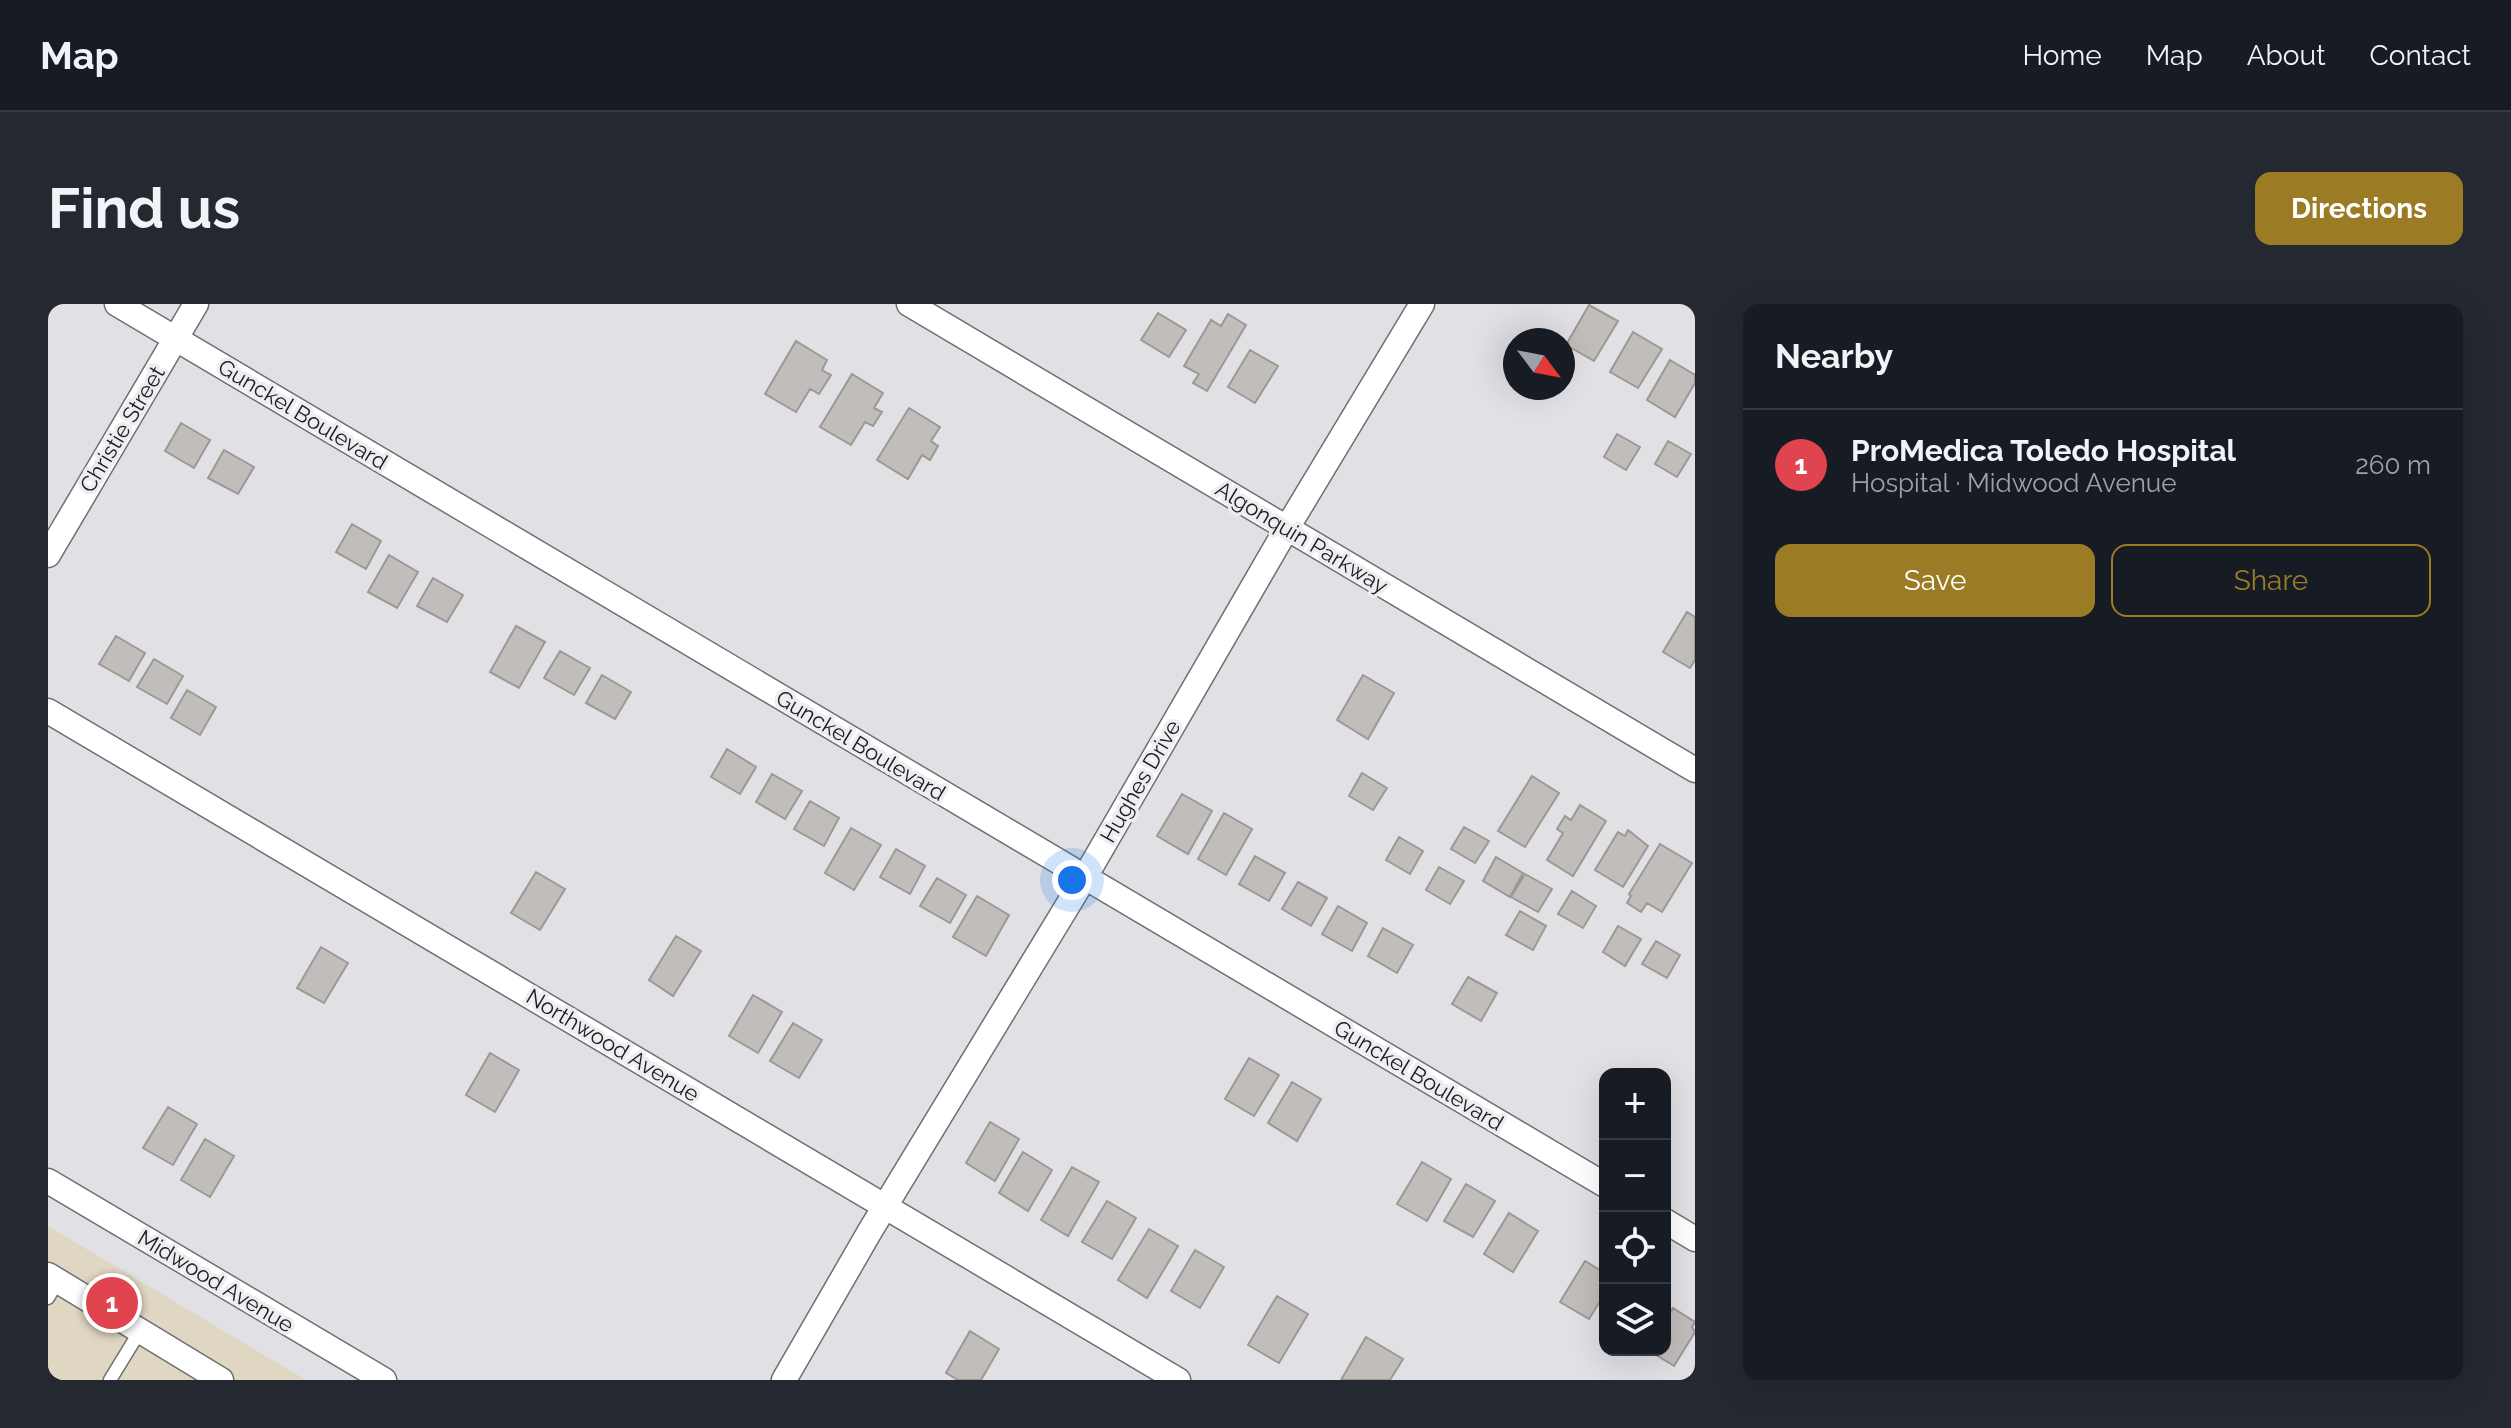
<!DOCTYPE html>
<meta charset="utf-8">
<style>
:root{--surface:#171b24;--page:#242831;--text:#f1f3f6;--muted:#9ea1a6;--line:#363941;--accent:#9c7b25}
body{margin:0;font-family:Raleway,sans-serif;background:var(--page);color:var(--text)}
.controls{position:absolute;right:24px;bottom:24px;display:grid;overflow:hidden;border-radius:16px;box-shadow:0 8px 32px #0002}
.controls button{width:72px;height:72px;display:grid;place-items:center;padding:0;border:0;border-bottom:2px solid var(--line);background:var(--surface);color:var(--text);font:40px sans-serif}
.compass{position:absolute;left:1455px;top:24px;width:72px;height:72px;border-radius:50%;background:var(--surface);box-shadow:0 8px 32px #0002;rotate:122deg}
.you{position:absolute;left:1024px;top:576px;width:28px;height:28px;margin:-20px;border:6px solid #fff;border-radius:50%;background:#1a73e8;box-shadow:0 0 0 12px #1a73e833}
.badge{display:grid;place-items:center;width:52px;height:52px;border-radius:50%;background:var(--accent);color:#fff;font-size:26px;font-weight:700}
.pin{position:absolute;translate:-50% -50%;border:4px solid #fff;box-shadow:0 2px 8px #0006}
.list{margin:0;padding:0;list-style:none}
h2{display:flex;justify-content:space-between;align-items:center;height:104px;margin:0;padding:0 32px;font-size:34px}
h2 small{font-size:26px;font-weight:400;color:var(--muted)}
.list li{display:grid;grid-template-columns:52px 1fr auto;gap:24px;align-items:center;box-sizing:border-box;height:112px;padding:0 32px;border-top:2px solid var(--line)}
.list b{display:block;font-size:30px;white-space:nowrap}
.list p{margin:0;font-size:26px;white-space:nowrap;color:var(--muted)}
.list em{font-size:26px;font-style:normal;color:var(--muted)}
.actions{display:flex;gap:16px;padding:24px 32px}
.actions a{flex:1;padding:18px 0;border:2px solid var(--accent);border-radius:16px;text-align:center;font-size:28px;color:var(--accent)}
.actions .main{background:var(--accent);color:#fff}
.icon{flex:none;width:44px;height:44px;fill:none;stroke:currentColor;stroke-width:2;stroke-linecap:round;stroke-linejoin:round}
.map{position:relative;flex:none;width:1647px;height:1076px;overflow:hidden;border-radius:16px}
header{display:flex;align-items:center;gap:48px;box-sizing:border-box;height:112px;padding:0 40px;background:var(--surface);border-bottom:2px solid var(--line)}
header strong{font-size:38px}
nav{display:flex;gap:44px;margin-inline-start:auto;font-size:28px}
.intro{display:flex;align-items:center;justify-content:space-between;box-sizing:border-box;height:192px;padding:0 48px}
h1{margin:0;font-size:56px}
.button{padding:20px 36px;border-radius:16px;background:var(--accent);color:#fff;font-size:28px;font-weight:700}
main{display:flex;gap:48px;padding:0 48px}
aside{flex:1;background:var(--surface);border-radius:16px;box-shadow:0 8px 32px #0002}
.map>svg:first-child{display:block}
.medical{fill:#e0d7c2}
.building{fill:#c1bdba;stroke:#9b9896;stroke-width:2}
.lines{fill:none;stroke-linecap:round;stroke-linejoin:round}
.lane-casing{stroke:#6f6f72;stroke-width:15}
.street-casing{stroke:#6f6f72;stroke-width:27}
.lane{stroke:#fff;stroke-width:12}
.street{stroke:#fff;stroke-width:24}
.labels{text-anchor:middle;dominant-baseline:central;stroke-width:7;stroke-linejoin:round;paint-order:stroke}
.street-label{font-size:22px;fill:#1d1d1e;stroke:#eeeef2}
</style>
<header>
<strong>Map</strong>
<nav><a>Home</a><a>Map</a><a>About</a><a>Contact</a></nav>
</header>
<div class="intro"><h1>Find us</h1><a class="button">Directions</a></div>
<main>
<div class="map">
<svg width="1647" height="1076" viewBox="0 0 1647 1076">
<rect width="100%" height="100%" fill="#e1e1e5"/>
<!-- medical -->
<path class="medical" d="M 0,922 L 258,1076 L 0,1076 Z"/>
<!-- building -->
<path class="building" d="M 1541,1 L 1570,17 L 1546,57 L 1518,41 Z
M 1110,9 L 1138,26 L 1121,53 L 1093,36 Z
M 1180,10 L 1198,21 L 1159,87 L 1145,79 L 1151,70 L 1136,62 L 1163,16 L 1173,22 Z
M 1585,28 L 1614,45 L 1590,84 L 1562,68 Z
M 748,37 L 779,56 L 774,66 L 783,71 L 771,90 L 762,85 L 748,108 L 717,90 Z
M 1202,46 L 1230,62 L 1207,99 L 1180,83 Z
M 1622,56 L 1647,71 L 1647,79 L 1627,113 L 1599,96 Z
M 804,70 L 835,89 L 826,104 L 834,108 L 825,122 L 817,118 L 803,141 L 772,123 Z
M 861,104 L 892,123 L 883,137 L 890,142 L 882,156 L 874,151 L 860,175 L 829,156 Z
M 133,119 L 162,136 L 146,164 L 117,147 Z
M 1569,130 L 1592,143 L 1578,166 L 1556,153 Z
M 1620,137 L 1643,150 L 1629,173 L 1607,160 Z
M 176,146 L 206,163 L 190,190 L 160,174 Z
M 304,220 L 333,237 L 318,265 L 288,248 Z
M 341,251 L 370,268 L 349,304 L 320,288 Z
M 385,274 L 415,291 L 399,318 L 369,302 Z
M 1639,308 L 1647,313 L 1647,356 L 1642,364 L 1615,348 Z
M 468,322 L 497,338 L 471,384 L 442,368 Z
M 68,332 L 97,349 L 81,377 L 51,360 Z
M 512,347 L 542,364 L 526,391 L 496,374 Z
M 106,355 L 135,372 L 119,400 L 89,383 Z
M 554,371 L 583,388 L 567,415 L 538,399 Z
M 1315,371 L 1346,389 L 1320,435 L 1289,416 Z
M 139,386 L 168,403 L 152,431 L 123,414 Z
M 679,445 L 708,463 L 692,490 L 663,473 Z
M 1314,469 L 1339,484 L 1325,506 L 1301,492 Z
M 724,470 L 754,487 L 737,515 L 708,498 Z
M 1484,472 L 1511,489 L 1477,543 L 1450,527 Z
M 1134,490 L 1164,507 L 1140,550 L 1109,532 Z
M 762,497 L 791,514 L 776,542 L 746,525 Z
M 1532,501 L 1558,517 L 1525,572 L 1499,556 L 1515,529 L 1509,525 L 1517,512 L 1523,516 Z
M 1176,509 L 1204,525 L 1178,571 L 1150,555 Z
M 1416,523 L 1441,537 L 1427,559 L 1403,545 Z
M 803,524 L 833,541 L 806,586 L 777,569 Z
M 1580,526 L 1600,542 L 1575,583 L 1547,566 L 1570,528 L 1577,532 Z
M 1351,533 L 1375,547 L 1362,570 L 1338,556 Z
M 1612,540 L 1644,559 L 1614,608 L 1599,599 L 1593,608 L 1579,599 L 1583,592 L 1581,590 Z
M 848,545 L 877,562 L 862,590 L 832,573 Z
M 1207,552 L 1237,569 L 1221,597 L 1191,580 Z
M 1448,553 L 1475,569 L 1462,593 L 1435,577 Z
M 1391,563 L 1416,577 L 1402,600 L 1378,586 Z
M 488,568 L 517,585 L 492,626 L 463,609 Z
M 1477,570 L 1504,585 L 1490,608 L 1463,593 Z
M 889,574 L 918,591 L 902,619 L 872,602 Z
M 1250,578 L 1279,594 L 1263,622 L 1234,605 Z
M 1524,587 L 1548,602 L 1535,624 L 1510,610 Z
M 929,592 L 961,611 L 938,652 L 905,633 Z
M 1290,602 L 1319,619 L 1304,647 L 1274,630 Z
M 1472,607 L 1498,622 L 1485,646 L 1458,631 Z
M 1570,622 L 1593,635 L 1577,662 L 1555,648 Z
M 1335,624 L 1365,641 L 1349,669 L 1320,652 Z
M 628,632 L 653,647 L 625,692 L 601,676 Z
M 1608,637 L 1632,651 L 1619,674 L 1594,660 Z
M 273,643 L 300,659 L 276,699 L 249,684 Z
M 1420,673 L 1449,689 L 1433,717 L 1404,700 Z
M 705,691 L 734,708 L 710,749 L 681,732 Z
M 745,719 L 774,736 L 751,774 L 722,757 Z
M 442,749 L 471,766 L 447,808 L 418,791 Z
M 1201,754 L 1231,771 L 1206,812 L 1177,795 Z
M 1244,778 L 1273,795 L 1249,837 L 1220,819 Z
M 120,803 L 149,820 L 125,861 L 95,844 Z
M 942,818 L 971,835 L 947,877 L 918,859 Z
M 157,835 L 186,852 L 162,893 L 133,876 Z
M 975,848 L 1004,866 L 980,907 L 951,889 Z
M 1374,858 L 1403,875 L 1379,917 L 1349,900 Z
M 1024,863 L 1051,878 L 1020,932 L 993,916 Z
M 1418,880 L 1447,897 L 1425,933 L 1396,917 Z
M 1059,897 L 1088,914 L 1064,955 L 1034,938 Z
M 1461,909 L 1490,927 L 1465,968 L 1436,950 Z
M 1101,925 L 1130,942 L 1099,994 L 1070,976 Z
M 1147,946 L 1176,963 L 1152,1004 L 1123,987 Z
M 1537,957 L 1557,969 L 1557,989 L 1541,1015 L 1512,998 Z
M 1229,992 L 1260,1010 L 1231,1059 L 1200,1041 Z
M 1625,1004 L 1647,1018 L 1644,1023 L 1647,1028 L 1626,1062 L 1600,1046 L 1617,1046 L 1617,1017 Z
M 922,1027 L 951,1045 L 933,1076 L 910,1076 L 898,1069 Z
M 1318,1033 L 1355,1055 L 1342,1076 L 1293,1076 Z"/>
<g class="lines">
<defs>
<path id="lane" d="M 0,994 L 10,977
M 62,1076 L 92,1027"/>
<path id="street" d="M 69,0 L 1557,881
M 861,0 L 1647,466
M 0,251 L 148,0
M 0,407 L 1130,1076
M 0,877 L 336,1076
M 1617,917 L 1647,935
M 0,971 L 173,1076
M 736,1076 L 822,927 L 1037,573 L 1239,224 L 1374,0"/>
</defs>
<!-- lane casing -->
<use href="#lane" class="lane-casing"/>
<!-- street casing -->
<use href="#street" class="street-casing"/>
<!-- lane -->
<use href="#lane" class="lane"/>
<!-- street -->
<use href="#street" class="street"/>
</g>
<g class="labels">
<!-- street labels -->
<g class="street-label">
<text transform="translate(255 110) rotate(31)">Gunckel Boulevard</text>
<text transform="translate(74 125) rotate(-59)">Christie Street</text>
<text transform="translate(1254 233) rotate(31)">Algonquin Parkway</text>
<text transform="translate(813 441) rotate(31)">Gunckel Boulevard</text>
<text transform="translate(1092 477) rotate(-60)">Hughes Drive</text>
<text transform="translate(565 741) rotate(31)">Northwood Avenue</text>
<text transform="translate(1371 771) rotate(31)">Gunckel Boulevard</text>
<text transform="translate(168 977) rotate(31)">Midwood Avenue</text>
</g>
</g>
</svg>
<div class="controls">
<button>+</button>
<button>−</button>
<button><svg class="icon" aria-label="locate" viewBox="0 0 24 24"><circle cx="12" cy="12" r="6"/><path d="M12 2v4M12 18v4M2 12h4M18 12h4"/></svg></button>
<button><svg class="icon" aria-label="layers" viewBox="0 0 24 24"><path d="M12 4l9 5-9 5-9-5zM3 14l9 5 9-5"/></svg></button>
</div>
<svg class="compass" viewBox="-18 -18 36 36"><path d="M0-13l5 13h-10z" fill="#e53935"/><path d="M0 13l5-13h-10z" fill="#9ea1a6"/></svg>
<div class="you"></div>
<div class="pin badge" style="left:64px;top:999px;background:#e0444e">1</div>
</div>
<aside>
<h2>Nearby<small></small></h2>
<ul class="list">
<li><span class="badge" style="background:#e0444e">1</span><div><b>ProMedica Toledo Hospital</b><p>Hospital · Midwood Avenue</p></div><em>260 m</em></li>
</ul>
<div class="actions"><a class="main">Save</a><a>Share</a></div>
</aside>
</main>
